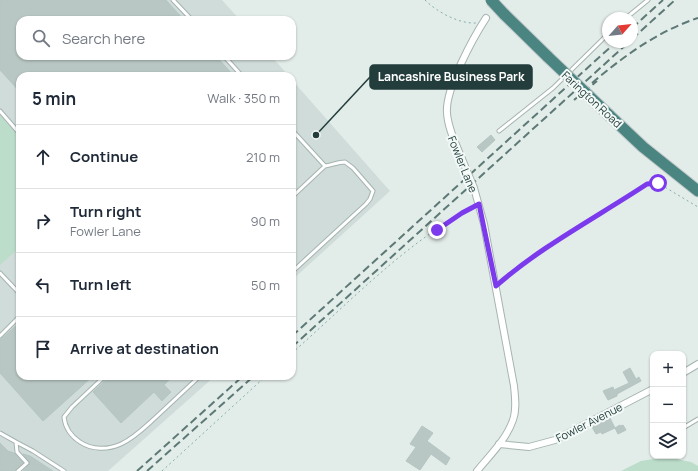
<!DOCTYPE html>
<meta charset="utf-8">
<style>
:root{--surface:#fff;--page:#f2f2f3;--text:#1f2937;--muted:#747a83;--line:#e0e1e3}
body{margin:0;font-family:Manrope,sans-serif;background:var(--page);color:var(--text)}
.controls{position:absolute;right:12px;bottom:12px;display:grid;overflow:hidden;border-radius:8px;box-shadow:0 1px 3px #0004}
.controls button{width:36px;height:36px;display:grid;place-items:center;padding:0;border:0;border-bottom:1px solid var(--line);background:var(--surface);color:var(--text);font:20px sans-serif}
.compass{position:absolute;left:602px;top:12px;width:36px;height:36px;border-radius:50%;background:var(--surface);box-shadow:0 1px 3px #0004;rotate:63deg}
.stop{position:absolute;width:12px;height:12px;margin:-9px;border:3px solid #7c3aed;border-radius:50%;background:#fff}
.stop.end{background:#7c3aed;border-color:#fff;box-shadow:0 1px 4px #0008}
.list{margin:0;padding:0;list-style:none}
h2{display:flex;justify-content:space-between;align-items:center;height:52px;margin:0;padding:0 16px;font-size:17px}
h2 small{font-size:13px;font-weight:400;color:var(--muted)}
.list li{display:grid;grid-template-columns:26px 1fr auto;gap:12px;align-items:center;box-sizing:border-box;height:64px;padding:0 16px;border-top:1px solid var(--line)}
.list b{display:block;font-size:15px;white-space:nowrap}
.list p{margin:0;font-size:13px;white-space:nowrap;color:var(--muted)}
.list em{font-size:13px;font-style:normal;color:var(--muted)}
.icon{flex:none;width:22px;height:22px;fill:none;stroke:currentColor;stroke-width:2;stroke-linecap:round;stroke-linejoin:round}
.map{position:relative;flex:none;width:698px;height:471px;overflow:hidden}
.search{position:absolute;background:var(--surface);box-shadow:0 1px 3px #0004;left:16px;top:16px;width:280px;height:44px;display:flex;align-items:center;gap:10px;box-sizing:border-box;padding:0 14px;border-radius:12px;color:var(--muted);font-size:15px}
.panel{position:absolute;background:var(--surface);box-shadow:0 1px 3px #0004;left:16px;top:72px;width:280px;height:308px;border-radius:12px}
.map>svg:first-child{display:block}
.built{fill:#d0dcd9}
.green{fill:#bbddca}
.building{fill:#b8c7c3;stroke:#b5c6c2}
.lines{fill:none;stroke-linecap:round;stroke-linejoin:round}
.service-casing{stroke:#a5b4b1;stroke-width:5}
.minor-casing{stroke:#a5b4b1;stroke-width:8}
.trunk-casing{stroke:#c1c9c8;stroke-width:13}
.path{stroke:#83b0a9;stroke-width:1;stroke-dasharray:2 3;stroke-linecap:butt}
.service{stroke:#fff;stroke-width:3}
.minor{stroke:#fff;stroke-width:6}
.trunk{stroke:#4a8582;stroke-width:11}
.rail{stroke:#5d7976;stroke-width:2;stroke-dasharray:8 4;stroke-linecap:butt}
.minor-bridge-casing{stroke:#a5b4b1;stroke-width:8;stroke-linecap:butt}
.trunk-bridge-casing{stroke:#c1c9c8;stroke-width:13;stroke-linecap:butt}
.minor-bridge{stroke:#fff;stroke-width:6}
.trunk-bridge{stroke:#4a8582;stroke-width:11}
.route{stroke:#7c3aed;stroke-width:5}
.labels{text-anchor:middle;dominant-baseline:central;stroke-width:4;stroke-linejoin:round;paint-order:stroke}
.street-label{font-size:11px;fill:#223d3b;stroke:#f3f9f7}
.leader{fill:none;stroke:#223d3b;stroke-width:1.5}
.callout-dot{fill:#223d3b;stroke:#f3f9f7;stroke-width:1.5}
.callout{fill:#223d3b;stroke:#223d3b;stroke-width:1.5}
.callout-label{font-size:12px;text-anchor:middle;font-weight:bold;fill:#fff}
</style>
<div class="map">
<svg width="698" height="471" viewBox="0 0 698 471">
<rect width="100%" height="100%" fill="#e2ece9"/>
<!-- built -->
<path class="built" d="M 0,0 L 222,0 L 240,20 L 20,20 L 20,56 L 271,56 L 289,76 L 20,76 L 20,376 L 215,376 L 108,471 L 0,471 Z
M 292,80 L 390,191 L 292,280 Z"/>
<!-- green -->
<path class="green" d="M 0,115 L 20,137 L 20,247 L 0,265 Z
M 666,457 L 691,462 L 698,466 L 698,471 L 621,471 L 641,461 Z"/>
<!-- building -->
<path class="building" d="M 0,0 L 166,0 L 184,20 L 20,20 L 20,56 L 216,56 L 234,76 L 20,76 L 20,92 L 0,70 Z
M 491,135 L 495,140 L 482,152 L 477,147 Z
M 20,322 L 20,376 L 93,376 L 43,421 L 0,373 L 0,340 Z
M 630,368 L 636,379 L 639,377 L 641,381 L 617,394 L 617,396 L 608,400 L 603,391 L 613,387 L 614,390 L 629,383 L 623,372 Z
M 110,376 L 173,376 L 164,385 L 171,392 L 162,401 L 154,392 L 121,423 L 93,392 Z
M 610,418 L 615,428 L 602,434 L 601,432 L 596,434 L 592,427 Z
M 620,425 L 621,426 L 623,425 L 626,430 L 618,434 L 615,428 Z
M 422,426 L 433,433 L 427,441 L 450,458 L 446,465 L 431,454 L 420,470 L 406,461 L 416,447 L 410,444 Z
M 0,443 L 8,451 L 14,453 L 23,463 L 15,471 L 0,471 Z
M 23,454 L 30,456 L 53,471 L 23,471 L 30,463 Z"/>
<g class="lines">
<defs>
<path id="service" d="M 173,0 L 192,20
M 626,18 L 648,0
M 224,56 L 242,76
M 0,111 L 20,134
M 292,130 L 325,166 L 292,197
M 499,131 L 553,88 L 608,34
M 292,272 L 366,204 L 370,199 L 373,191 L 353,168 L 345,162 C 338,162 332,165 325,166
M 0,273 L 20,294
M 0,336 L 20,316
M 105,376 L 72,407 L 64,417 C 65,428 71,436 80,442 C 92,450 108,450 121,444 C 134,438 145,427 155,418 C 170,404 185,390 200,376
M 683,428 L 698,419
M 0,433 L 16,442 L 17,452 L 27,463 L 18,471
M 16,442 L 33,451 L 64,471"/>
<path id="minor" d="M 462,159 C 456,144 448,129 447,113 C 445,89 473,38 486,18
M 474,188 L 484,224 L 514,386 C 515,397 517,409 513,420 C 506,440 490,455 477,471
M 683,373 L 698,364
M 499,444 L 529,447 L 555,440 L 653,389"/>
<path id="trunk" d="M 504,14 L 548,57
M 609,115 L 643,147 L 698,191"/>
</defs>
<!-- service casing -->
<use href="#service" class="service-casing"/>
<!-- minor casing -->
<use href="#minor" class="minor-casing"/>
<!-- trunk casing -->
<use href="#trunk" class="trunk-casing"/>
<!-- path -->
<path class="path" d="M 425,0 C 437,12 459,24 476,23
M 501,281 L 511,272 L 582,224 L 647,184 L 658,183 L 698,207
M 292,353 C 349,303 405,243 473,207
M 162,471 L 266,376"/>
<!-- service -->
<use href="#service" class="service"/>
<!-- minor -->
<use href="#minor" class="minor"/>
<!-- trunk -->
<use href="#trunk" class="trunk"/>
<!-- rail -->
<path class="rail" d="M 632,28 L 663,0
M 632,39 L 675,0
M 592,83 C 624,56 658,31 698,18
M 574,100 L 597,81
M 292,336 L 616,42
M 292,347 L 629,42
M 137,471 L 243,376
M 147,471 L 254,376"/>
<defs>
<path id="minor-bridge" d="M 462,159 L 474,188"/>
<path id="trunk-bridge" d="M 491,0 L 504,14
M 548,57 L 609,115"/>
</defs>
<!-- minor-bridge casing -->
<use href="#minor-bridge" class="minor-bridge-casing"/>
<!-- trunk-bridge casing -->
<use href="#trunk-bridge" class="trunk-bridge-casing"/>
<!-- minor-bridge -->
<use href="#minor-bridge" class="minor-bridge"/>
<!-- trunk-bridge -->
<use href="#trunk-bridge" class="trunk-bridge"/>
</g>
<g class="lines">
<!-- route -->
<path class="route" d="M 437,230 L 462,213 L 479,204 L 496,286 C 540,247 597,217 647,184 L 658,183"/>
</g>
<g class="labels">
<!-- street labels -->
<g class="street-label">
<text transform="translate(592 99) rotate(43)">Farington Road</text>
<text transform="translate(463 164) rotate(68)">Fowler Lane</text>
<text transform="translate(589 422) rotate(-27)">Fowler Avenue</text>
</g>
</g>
<!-- callouts -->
<path class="leader" d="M316 135L370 77"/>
<circle class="callout-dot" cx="316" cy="135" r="4"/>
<rect class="callout" x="370" y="65" width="162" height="24" rx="4"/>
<g class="callout-label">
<text x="451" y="81">Lancashire Business Park</text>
</g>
</svg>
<div class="controls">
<button>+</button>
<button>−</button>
<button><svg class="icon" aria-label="layers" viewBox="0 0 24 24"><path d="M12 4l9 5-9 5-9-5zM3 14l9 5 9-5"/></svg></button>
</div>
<svg class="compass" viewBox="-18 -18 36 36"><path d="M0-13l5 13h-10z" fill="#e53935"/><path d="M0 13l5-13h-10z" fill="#747a83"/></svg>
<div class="stop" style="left:658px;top:183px"></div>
<div class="stop end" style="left:437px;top:230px"></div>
<div class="search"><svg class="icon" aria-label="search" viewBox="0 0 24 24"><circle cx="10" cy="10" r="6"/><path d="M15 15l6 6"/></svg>Search here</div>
<section class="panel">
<h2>5 min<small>Walk · 350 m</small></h2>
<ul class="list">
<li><svg class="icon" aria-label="ahead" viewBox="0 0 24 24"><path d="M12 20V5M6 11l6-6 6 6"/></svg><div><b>Continue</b></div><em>210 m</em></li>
<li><svg class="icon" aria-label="right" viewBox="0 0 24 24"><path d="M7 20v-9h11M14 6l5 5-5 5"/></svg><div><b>Turn right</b><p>Fowler Lane</p></div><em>90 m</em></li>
<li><svg class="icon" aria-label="left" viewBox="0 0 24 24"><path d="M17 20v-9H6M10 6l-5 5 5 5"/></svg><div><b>Turn left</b></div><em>50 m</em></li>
<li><svg class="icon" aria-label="arrive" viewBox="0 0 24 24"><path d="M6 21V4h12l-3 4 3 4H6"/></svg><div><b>Arrive at destination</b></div></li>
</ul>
</section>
</div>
